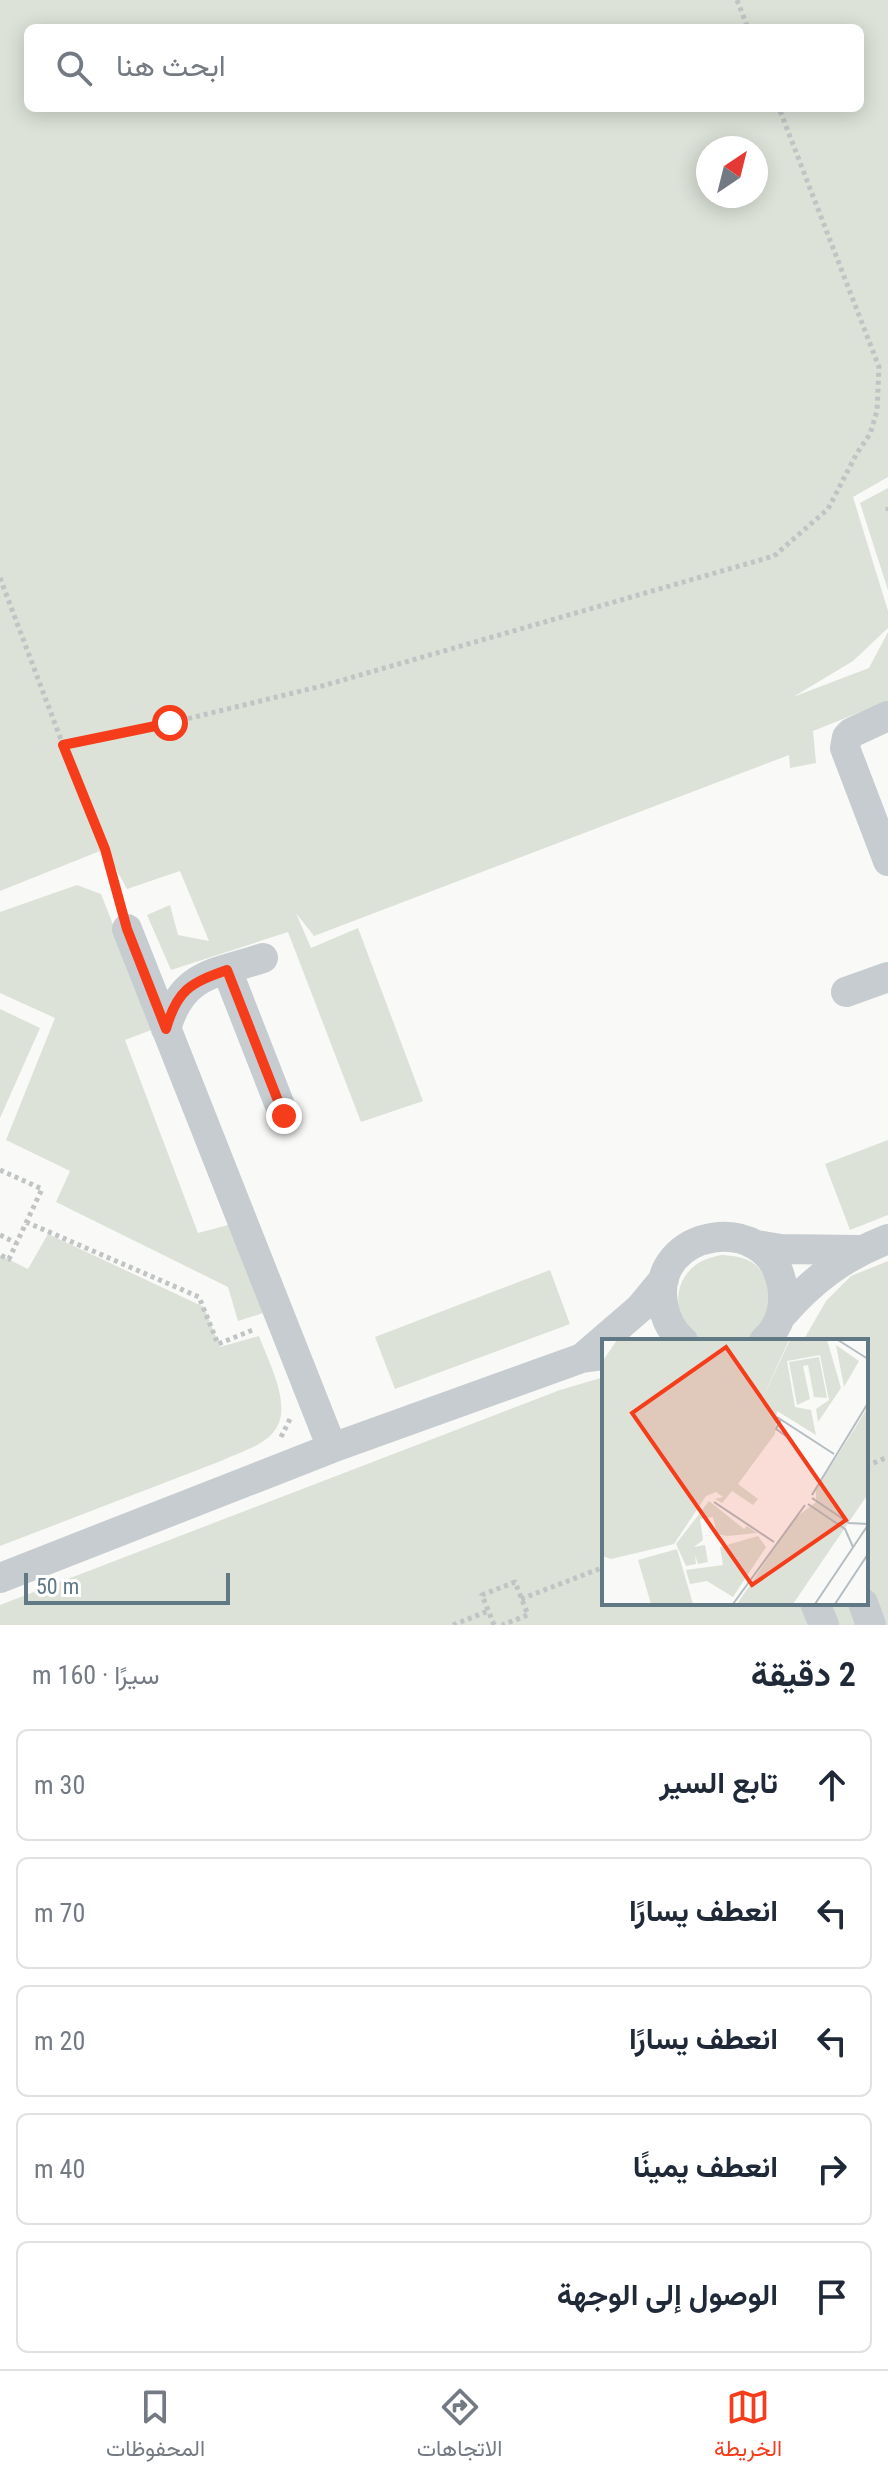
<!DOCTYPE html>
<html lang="ar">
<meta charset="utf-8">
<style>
:root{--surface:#fff;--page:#f6f6f7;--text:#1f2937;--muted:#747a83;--line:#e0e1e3;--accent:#f53c1b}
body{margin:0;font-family:"Roboto Condensed",Vazirmatn,sans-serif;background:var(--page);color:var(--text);direction:rtl}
.compass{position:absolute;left:696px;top:136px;width:72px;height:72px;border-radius:50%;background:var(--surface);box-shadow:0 4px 20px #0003;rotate:35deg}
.scale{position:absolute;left:24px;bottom:20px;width:206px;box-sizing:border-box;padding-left:8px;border:4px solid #617885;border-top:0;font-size:22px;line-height:28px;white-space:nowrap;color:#617885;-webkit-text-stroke:6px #fff;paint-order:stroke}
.stop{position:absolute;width:24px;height:24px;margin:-18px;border:6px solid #f53c1b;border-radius:50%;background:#fff}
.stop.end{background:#f53c1b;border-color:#fff;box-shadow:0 2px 8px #0008}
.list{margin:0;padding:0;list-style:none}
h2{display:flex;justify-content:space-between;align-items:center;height:104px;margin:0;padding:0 32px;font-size:34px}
h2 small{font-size:26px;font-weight:400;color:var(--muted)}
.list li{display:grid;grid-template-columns:52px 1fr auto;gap:24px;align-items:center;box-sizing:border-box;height:112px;margin:0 16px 16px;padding:0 16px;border:2px solid var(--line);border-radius:12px}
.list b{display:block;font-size:30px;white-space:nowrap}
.list em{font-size:26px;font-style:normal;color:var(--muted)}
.icon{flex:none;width:44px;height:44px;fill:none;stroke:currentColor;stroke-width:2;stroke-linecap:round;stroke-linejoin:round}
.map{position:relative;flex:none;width:888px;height:1625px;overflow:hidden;direction:ltr}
.search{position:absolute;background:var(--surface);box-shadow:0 4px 20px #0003;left:24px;right:24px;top:24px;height:88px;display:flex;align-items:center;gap:20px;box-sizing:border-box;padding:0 28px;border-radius:12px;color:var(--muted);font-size:30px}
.sheet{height:744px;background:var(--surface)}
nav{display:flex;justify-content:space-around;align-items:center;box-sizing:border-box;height:112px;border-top:2px solid var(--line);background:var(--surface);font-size:22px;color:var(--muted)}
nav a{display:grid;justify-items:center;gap:4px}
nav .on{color:var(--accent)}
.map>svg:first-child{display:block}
.green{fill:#dce2d7;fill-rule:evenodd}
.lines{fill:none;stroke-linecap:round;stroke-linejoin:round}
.path{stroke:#c0c4c5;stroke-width:5;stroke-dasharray:4 4;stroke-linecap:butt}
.minor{stroke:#c6cccf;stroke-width:30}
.route{stroke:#f53c1b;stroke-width:10}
.inset-road{fill:none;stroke:#b3bdc2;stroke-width:2}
.view{fill:#f53c1b;fill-opacity:0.15;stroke:#f53c1b;stroke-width:4}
.inset-edge{fill:none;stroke:#617885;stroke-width:4}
</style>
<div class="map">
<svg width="888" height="1625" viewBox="0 0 888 1625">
<rect width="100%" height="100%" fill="#f9f9f7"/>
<!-- green -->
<path class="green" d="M 0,0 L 888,0 L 888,477 L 853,497 L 888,611 L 888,628 L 853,661 L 793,697 L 869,668 L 888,632 L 888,701 L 813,731 L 816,763 L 790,768 L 789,755 L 314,936 L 296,913 L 311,948 L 358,928 L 423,1101 L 361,1122 L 288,932 L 171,970 L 147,915 L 170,905 L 178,935 L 209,941 L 180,871 L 127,889 L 105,849 L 0,891 ZM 28,28 L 860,28 L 860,108 L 28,108 ZM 708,148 L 756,148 L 756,196 L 708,196 Z
M 888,488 L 888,590 L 860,503 Z
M 77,885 L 101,894 L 154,1029 L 125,1040 L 198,1233 L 232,1224 L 263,1313 L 238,1321 L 228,1287 L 56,1202 L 70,1171 L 6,1140 L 55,1018 L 0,993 L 0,912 Z
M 0,1009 L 40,1028 L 0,1118 Z
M 888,1140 L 888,1215 L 850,1230 L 825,1164 Z
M 48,1234 L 204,1307 L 220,1347 L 259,1336 C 268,1361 293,1406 275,1430 C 264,1446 238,1453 221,1461 L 0,1546 L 0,1255 L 28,1269 Z
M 721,1255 C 757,1257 762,1267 774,1299 L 754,1341 L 698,1341 C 675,1320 669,1284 697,1264 C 704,1259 713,1257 721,1255 Z
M 888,1261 L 888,1625 L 0,1625 L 0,1605 L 560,1390 L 604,1377 L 604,1603 L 866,1603 L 866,1341 L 803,1341 L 826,1301 L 851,1276 Z
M 550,1270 L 570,1324 L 395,1389 L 375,1337 Z"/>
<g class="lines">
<!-- path -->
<path class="path" d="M 737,0 L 748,28
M 888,507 L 888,512
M 0,578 L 63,745 L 105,849 L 120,903
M 63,745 L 170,723 L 322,686 L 774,556 L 828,509 L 857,453 L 870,434 L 877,411 L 879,367 L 779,108
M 0,1170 L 42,1189 L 9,1259 L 0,1255
M 26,1222 L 199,1297 L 218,1344 L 255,1329
M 0,1235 L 16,1243
M 281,1437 L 291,1417
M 866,1466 L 888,1457
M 521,1599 L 604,1567
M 453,1625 L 488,1611
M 494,1625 L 482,1595 L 515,1582 L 528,1615 L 502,1625"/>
<!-- minor -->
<path class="minor" d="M 888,716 L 851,733 L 847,737 L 845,748 L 888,861
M 127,929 L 332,1448
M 227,970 L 284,1116
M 846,992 L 888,977
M 166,1029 C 182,973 214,974 263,958
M 756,1245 L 781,1249 L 859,1250
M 781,1316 C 812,1280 844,1256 888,1239
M 683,1341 C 671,1331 665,1318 663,1303 C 650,1229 769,1209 782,1285 C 786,1306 780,1327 764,1341
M 582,1358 L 640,1308 L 664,1279
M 0,1578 L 332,1448 L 582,1358 L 604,1355
M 815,1603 L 824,1625
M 863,1603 L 871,1625"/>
</g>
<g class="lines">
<!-- route -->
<path class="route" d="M 170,723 L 63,745 L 105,849 L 127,929 L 166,1029 C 177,990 190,983 227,970 L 284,1116"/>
</g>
<!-- overview -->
<g transform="translate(602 1339)">
<rect width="266" height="266" fill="#f9f9f7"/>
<path d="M 15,1 L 187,1 L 159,62 L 188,1 L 225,1 L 239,49 L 216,83 L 214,70 L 227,61 L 218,16 L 185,22 L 193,68 L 209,71 L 214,96 L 175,72 L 173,95 L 136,145 L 156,160 L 151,166 L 130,152 L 120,164 L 113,160 L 121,158 L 114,153 L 104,157 L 72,205 L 9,220 L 0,217 L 0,23 ZM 234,6 L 257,22 L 242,48 ZM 217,18 L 225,59 L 212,58 L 206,26 L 201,27 L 208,60 L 195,66 L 187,23 ZM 266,68 L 266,155 L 191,265 L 135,265 L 192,180 L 214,163 L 214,151 ZM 107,162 L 142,190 L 145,187 L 155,194 L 125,197 L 115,195 L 111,178 L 98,180 L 101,201 L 92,208 L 103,206 L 106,223 L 96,225 L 93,216 L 94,225 L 84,227 L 74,205 ZM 156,197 L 164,208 L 131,258 L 105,242 L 88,245 L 84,231 L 121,226 L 118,208 ZM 75,210 L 91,265 L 49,265 L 36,221 Z" fill="#dce2d7"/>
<path class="inset-road" d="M 236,1 L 266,20M 175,78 L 232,115M 179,80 L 174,90 L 191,102M 210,156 L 266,64M 210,159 L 247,184 L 266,185M 112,163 L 172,203M 206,165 L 243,190 L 251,208M 131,265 L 203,166M 213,265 L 266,186M 233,265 L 266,215"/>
<path class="view" d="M 124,8 L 244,181 L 150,246 L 30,74 Z"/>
<rect width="266" height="266" class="inset-edge"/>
</g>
</svg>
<svg class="compass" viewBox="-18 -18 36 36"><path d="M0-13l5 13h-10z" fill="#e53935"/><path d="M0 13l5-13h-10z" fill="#747a83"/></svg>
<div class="scale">50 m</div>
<div class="stop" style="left:170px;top:723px"></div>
<div class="stop end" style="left:284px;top:1116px"></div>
<div class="search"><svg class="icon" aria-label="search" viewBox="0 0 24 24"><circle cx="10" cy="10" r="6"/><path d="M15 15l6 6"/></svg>ابحث هنا</div>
</div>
<section class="sheet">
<h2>2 دقيقة<small>سيرًا · 160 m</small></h2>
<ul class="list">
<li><svg class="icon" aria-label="ahead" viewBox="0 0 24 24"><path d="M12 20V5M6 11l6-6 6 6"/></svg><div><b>تابع السير</b></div><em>30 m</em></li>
<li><svg class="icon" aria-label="left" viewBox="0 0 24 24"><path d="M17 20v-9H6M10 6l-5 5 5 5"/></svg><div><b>انعطف يسارًا</b></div><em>70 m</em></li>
<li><svg class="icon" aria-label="left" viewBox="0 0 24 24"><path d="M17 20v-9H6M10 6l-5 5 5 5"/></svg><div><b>انعطف يسارًا</b></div><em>20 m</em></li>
<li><svg class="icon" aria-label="right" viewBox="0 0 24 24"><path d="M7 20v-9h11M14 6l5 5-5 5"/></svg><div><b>انعطف يمينًا</b></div><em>40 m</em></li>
<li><svg class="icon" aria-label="arrive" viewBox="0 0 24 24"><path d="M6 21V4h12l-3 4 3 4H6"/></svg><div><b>الوصول إلى الوجهة</b></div></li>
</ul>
</section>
<nav>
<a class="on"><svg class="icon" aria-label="map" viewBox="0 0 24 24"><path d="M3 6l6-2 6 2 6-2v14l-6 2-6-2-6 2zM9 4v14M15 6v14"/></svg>الخريطة</a>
<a><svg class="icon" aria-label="directions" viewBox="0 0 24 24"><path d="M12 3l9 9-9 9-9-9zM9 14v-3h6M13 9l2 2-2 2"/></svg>الاتجاهات</a>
<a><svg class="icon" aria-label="saved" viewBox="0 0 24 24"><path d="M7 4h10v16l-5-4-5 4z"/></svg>المحفوظات</a>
</nav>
